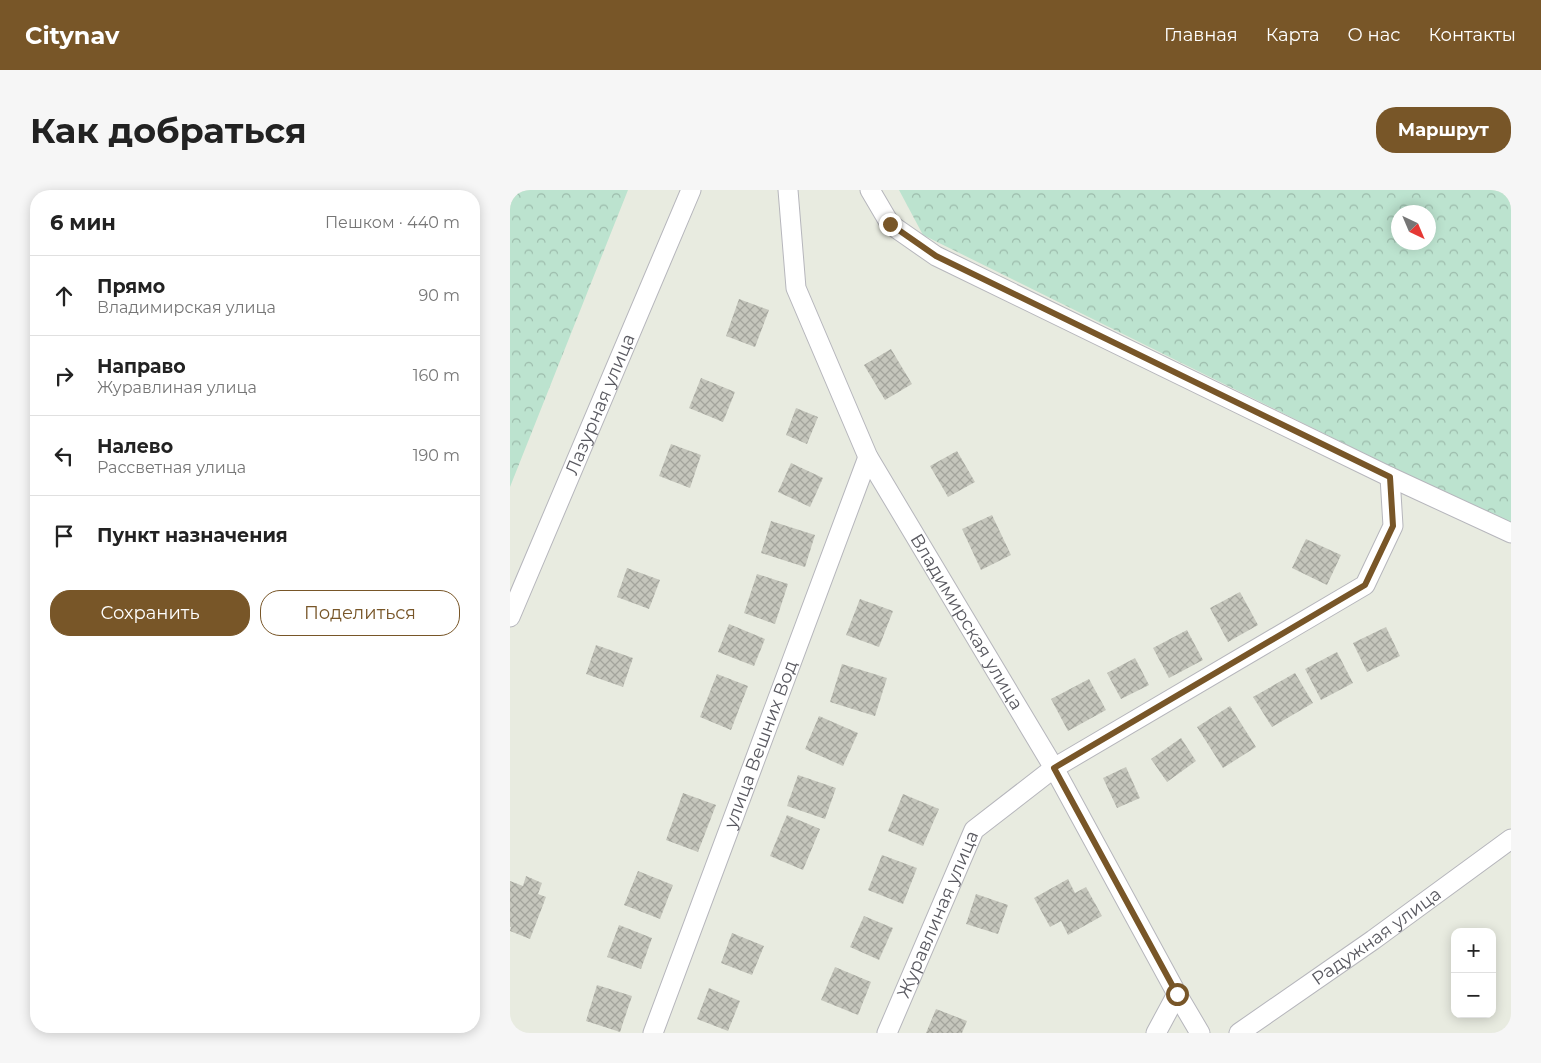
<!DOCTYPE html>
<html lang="ru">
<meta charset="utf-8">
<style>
:root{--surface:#fff;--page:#f6f6f6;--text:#222;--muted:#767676;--line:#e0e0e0;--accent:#785628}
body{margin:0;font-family:Montserrat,sans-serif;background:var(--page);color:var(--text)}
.controls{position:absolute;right:15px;bottom:15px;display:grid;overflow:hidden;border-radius:10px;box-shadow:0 2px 12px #0003}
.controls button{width:45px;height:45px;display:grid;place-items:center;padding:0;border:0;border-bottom:1px solid var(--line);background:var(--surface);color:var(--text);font:25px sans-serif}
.compass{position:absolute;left:881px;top:15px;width:45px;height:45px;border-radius:50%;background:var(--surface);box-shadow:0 2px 12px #0003;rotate:136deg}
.stop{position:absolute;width:15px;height:15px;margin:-11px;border:4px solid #785628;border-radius:50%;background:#fff}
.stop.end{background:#785628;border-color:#fff;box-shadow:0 1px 5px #0008}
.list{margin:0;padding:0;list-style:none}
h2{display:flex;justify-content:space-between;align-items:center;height:65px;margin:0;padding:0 20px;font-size:21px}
h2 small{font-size:16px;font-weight:400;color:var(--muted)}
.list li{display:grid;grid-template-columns:32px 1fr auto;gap:15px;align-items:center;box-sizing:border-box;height:80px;padding:0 20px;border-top:1px solid var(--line)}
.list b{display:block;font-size:19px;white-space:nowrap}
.list p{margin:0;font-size:16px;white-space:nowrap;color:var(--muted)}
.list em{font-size:16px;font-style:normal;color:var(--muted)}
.actions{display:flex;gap:10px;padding:15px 20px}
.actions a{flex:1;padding:11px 0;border:1px solid var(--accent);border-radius:20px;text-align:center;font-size:18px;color:var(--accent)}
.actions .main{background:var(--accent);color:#fff}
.icon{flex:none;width:28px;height:28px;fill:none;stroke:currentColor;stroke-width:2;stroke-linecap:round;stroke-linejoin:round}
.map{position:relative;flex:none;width:1001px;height:843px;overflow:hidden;border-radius:20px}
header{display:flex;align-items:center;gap:30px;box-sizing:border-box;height:70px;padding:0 25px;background:var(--accent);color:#fff}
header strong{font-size:24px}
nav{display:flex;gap:28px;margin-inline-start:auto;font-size:18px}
.intro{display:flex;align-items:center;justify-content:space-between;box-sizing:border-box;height:120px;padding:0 30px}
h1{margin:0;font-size:35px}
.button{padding:12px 22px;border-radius:20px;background:var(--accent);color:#fff;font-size:18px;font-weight:700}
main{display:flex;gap:30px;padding:0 30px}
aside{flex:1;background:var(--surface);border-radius:20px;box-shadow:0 2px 12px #0003}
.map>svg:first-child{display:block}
.forest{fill:url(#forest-crowns);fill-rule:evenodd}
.building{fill:url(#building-cross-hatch)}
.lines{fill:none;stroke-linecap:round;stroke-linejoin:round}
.minor-casing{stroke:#b6b6bc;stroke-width:21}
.minor{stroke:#fff;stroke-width:19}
.route{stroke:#785628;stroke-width:6}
.labels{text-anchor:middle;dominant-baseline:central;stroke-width:5;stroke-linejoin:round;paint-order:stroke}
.street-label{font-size:18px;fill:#595960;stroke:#fff}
</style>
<header>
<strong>Citynav</strong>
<nav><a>Главная</a><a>Карта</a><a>О нас</a><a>Контакты</a></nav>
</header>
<div class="intro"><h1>Как добраться</h1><a class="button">Маршрут</a></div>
<main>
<aside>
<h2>6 мин<small>Пешком · 440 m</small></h2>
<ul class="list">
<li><svg class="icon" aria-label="ahead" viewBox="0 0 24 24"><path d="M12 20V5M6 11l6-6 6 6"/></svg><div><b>Прямо</b><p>Владимирская улица</p></div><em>90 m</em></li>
<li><svg class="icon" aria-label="right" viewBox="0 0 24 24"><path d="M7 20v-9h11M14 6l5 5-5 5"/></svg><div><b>Направо</b><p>Журавлиная улица</p></div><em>160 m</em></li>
<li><svg class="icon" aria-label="left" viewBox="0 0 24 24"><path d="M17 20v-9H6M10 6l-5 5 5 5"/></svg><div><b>Налево</b><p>Рассветная улица</p></div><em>190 m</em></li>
<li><svg class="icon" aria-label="arrive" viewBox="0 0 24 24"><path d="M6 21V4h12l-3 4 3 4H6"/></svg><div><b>Пункт назначения</b></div></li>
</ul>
<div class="actions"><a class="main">Сохранить</a><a>Поделиться</a></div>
</aside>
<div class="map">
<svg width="1001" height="843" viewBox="0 0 1001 843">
<defs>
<pattern id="forest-crowns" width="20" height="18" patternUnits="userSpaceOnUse" patternTransform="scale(1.25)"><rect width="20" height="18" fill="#bce3cf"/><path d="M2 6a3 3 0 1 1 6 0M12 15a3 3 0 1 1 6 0" fill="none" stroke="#9cbbab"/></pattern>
<pattern id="building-cross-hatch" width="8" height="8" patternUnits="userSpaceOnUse" patternTransform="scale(1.25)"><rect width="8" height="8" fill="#c5c6bc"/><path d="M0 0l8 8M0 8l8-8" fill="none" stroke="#a3a49c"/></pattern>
</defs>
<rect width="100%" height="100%" fill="#e8ebe0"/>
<!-- forest -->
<path class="forest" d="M 0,0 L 118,0 L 0,297 Z
M 389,0 L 1001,0 L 1001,336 L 413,45 ZM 888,22 L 918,22 L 918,52 L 888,52 Z"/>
<!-- building -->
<path class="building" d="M 229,109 L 259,120 L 245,157 L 216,146 Z
M 381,159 L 402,194 L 375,210 L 354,175 Z
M 191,188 L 225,202 L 213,232 L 179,218 Z
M 286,218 L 308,227 L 297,254 L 276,245 Z
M 161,254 L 191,265 L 180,298 L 149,286 Z
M 447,261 L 465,292 L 438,307 L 420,276 Z
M 281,273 L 313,288 L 300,317 L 268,302 Z
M 482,325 L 501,365 L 471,380 L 452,339 Z
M 261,331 L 305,345 L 295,377 L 251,363 Z
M 796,349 L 831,365 L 817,395 L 782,378 Z
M 117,378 L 150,390 L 139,419 L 107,407 Z
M 247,384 L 278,394 L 265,434 L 234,423 Z
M 730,402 L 748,435 L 718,452 L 700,418 Z
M 350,409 L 383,421 L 369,457 L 336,445 Z
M 219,434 L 255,449 L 244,476 L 208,462 Z
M 876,437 L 890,466 L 857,482 L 843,453 Z
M 677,440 L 693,470 L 659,488 L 643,458 Z
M 86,455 L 123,468 L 113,497 L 76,484 Z
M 827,462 L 843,493 L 811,510 L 795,479 Z
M 625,468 L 639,495 L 611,509 L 597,483 Z
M 332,474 L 377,488 L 365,526 L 320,512 Z
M 785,483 L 803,513 L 762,537 L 743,507 Z
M 207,484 L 238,496 L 221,540 L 190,527 Z
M 579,489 L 596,520 L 558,541 L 541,509 Z
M 720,516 L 746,557 L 713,578 L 687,537 Z
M 309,526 L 348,543 L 333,576 L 295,559 Z
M 671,548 L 686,571 L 657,592 L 641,569 Z
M 616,577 L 630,608 L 607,618 L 593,588 Z
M 288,585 L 326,598 L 315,629 L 277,616 Z
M 173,603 L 206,615 L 188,662 L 156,650 Z
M 393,604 L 429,619 L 413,656 L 378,641 Z
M 277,625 L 310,639 L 293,680 L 260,666 Z
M 372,665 L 407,678 L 393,714 L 358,700 Z
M 128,681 L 163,695 L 150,729 L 114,715 Z
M 16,686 L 32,693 L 28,704 L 36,707 L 20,749 L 0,741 L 1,737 L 0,737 L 0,691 L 13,696 Z
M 558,689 L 565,703 L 576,697 L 592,726 L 558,745 L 551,731 L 540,737 L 524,708 Z
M 466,704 L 498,715 L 488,744 L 456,734 Z
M 354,726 L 383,738 L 369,770 L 340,757 Z
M 109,735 L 142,748 L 131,779 L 97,767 Z
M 222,743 L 254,756 L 242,785 L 211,773 Z
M 325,777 L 361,792 L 348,825 L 311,810 Z
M 87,795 L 122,806 L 110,842 L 76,831 Z
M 199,798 L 230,811 L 218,841 L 187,829 Z
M 426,819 L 457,831 L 452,843 L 416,843 Z"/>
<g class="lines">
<defs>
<g id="minor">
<path id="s1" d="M 278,0 L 286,98 L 358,267 L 544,578 L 667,804 L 690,843"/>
<path d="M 360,0 L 380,34 L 426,66 L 880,287 L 1001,343"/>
<path id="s2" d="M 0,427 L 181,0"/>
<path id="s3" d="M 143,843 L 358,267"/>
<path id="s4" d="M 377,843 L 464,640 L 544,578 L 855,395 L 883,336 L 880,287"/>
<path d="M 646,843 L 667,804"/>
<path id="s5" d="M 729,843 L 863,750 L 1001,649"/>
</g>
</defs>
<!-- minor casing -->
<use href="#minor" class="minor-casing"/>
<!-- minor -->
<use href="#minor" class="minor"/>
</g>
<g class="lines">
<!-- route -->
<path class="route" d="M 380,34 L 426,66 L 880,287 L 883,336 L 855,395 L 544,578 L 667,804"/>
</g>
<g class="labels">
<!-- street labels -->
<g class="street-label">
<text stroke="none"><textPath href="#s2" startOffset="231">Лазурная улица</textPath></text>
<text stroke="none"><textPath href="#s1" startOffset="474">Владимирская улица</textPath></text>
<text stroke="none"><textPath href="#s3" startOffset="308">улица Вешних Вод</textPath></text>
<text stroke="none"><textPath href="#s4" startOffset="129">Журавлиная улица</textPath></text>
<text stroke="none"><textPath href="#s5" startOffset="168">Радужная улица</textPath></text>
</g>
</g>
</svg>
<div class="controls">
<button>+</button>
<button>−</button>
</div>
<svg class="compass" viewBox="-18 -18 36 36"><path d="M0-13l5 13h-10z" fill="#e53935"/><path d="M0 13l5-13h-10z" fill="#767676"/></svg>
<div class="stop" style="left:667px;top:804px"></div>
<div class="stop end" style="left:380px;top:34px"></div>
</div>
</main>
